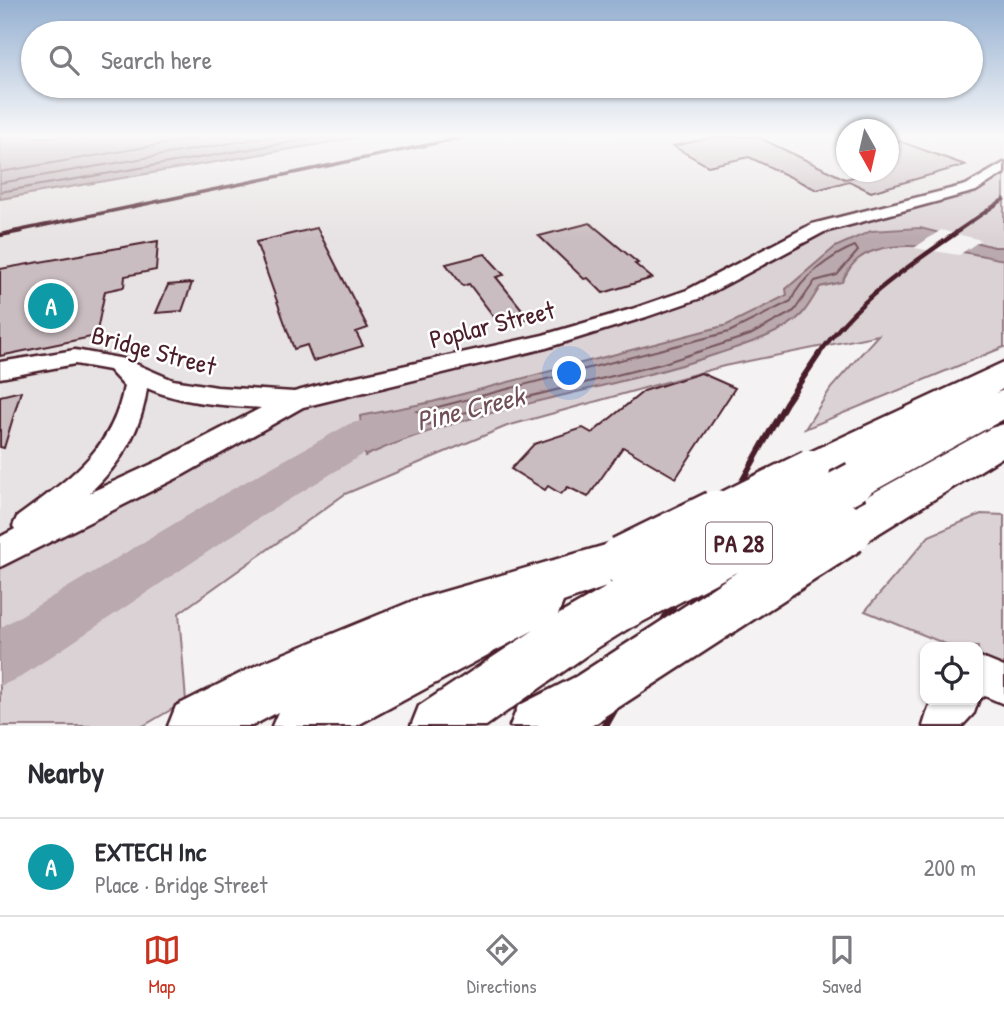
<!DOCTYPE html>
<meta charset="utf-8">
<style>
:root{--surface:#fff;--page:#f7f7f7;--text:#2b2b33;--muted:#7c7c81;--line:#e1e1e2;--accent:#c8321e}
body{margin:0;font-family:"Patrick Hand",sans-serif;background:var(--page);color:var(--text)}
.controls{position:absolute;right:21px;bottom:21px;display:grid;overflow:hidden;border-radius:14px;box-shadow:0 2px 5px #0004}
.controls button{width:63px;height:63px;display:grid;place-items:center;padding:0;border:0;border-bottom:2px solid var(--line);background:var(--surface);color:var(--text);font:35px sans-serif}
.compass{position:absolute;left:836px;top:119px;width:63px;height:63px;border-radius:50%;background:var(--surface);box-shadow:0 2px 5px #0004;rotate:172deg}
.you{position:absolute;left:570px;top:374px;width:24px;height:24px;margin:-18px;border:5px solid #fff;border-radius:50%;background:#1a73e8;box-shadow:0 0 0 10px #1a73e833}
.badge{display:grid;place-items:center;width:46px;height:46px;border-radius:50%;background:var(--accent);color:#fff;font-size:23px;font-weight:700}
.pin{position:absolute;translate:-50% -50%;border:4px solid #fff;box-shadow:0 2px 7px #0006}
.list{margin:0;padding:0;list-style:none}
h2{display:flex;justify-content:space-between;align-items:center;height:91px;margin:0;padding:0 28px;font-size:30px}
h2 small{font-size:23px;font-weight:400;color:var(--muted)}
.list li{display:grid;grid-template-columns:46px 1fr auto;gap:21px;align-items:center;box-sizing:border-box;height:98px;padding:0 28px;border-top:2px solid var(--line)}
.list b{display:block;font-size:26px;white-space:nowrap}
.list p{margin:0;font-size:23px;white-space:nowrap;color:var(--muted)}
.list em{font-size:23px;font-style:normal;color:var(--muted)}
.icon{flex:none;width:38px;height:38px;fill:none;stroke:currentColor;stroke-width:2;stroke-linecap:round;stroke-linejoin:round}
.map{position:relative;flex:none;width:1004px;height:726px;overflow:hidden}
.search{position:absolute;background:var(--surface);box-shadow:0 2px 5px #0004;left:21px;right:21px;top:21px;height:77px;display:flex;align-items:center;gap:18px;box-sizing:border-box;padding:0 24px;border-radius:38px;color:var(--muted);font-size:26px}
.sheet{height:189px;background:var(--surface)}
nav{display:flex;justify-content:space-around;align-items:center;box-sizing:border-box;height:98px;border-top:2px solid var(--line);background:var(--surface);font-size:19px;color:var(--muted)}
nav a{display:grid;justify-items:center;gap:4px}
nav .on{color:var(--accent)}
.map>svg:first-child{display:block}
.built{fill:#e7e2e3}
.green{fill:#dbd2d5;stroke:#927880;stroke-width:2}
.water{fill:#baa9ae;stroke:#8d727a;stroke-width:2}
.pier{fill:#f4f2f2}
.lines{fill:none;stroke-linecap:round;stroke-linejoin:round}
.shore{stroke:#77565f;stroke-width:2}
.river{fill:#baa9ae;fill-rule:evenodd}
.building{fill:#cabdc1;stroke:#4a1f2b;stroke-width:2}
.minor-casing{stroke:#4a1f2b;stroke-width:5}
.highway-casing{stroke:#4a1f2b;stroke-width:5}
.minor{fill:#fff;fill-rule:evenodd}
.highway{fill:#fff;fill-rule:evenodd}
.rail-far3{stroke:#4a1f2b;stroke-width:3.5}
.rail-far2{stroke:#4a1f2b;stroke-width:4.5}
.rail-far1{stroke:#4a1f2b;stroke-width:6}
.rail{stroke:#4a1f2b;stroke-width:8}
.highway-bridge-far1-casing{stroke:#4a1f2b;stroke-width:43;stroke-linecap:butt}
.highway-bridge-casing{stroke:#4a1f2b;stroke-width:54;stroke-linecap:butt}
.highway-bridge-far1{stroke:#fff;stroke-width:38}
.highway-bridge{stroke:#fff;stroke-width:49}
.labels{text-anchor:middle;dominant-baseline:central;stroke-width:5;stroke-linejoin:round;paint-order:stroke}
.shield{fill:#fff;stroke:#80626b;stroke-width:2}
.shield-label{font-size:24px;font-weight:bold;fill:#4a1f2b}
.street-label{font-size:26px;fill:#4a1f2b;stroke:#fff}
.water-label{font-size:28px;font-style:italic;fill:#714f59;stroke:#fff}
</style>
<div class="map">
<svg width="1004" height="726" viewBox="0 0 1004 726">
<rect width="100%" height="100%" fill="#f4f2f2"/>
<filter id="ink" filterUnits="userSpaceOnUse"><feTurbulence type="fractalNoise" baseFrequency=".0143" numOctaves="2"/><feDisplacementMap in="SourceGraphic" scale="14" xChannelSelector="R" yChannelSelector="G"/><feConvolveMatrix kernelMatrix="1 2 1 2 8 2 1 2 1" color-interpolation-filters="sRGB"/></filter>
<g filter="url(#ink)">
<!-- built -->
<path class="built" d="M 361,137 L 846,137 L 846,172 L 888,172 L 889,137 L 1004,137 L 1004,176 L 0,591 L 0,199 Z"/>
<!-- green -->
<path class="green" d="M 1004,167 L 1004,347 L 805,429 L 831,388 L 878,335 L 724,366 L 507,426 L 345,494 L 179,613 L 186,701 L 143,726 L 0,726 L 0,553 L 294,401 L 639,313 L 785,244 L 971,188 Z
M 981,514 L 1004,515 L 1004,668 L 978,657 L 978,647 L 953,647 L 865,611 L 929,536 Z"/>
<!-- water -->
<path class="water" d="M 0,137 L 361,137 L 0,199 Z
M 920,228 L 994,247 L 1004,247 L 1004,260 C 966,253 884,231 854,263 C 849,268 845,276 842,282 L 820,287 C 814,296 809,306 802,314 C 785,333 741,346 717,354 C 601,393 477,406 365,456 L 360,416 L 432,402 L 727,325 L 787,295 L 786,289 L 835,247 L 871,231 Z"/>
<!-- pier -->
<path class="pier" d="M 941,230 L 981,240 L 959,255 L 914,248 Z"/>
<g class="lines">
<!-- shore -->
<path class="shore" d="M 0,172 L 205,137
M 0,183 L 267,137
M 0,192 L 320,137
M 855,246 L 858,251 L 837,275 L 815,281 L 794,311 L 750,335 L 661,364 L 455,415 L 375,444 L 371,442 L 371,421 L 434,408 L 729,332 L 791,301 C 800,278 832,255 855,246 Z"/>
<!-- river -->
<path class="river" d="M 408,409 L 422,414 L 428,424 L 422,434 L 375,447 L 254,521 L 19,678 L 0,686 L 0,628 L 222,495 L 349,424 Z"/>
</g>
<!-- building -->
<path class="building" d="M 716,137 L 758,137 L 845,179 L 875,172 L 888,172 L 888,137 L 965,165 L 871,192 L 849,181 L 817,190 L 749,157 L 708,166 L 673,146 Z
M 590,223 L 638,263 L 635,264 L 652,278 L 603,293 L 588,278 L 584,279 L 539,236 Z
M 317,228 L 368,328 L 356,332 L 363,346 L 313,361 L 307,345 L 294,349 L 256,242 Z
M 158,241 L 156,270 L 125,276 L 124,287 L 105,291 L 96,336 L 0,356 L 0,269 Z
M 485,254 L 504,275 L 496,277 L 529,318 L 501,326 L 469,284 L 463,286 L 446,264 Z
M 192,283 L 182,311 L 156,313 L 168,285 Z
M 701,373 L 735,388 L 676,478 L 623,447 L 588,497 L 568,487 L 561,494 L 548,486 L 545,490 L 511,469 L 534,444 L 583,428 L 592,433 L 644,391 Z
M 21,391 L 4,448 L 0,447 L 0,396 Z"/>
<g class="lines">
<defs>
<path id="minor" d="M 1004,163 L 1004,173 L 976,191 L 824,232 L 701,298 L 646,317 L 546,348 L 303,407 L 183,475 L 0,567 L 0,537 L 15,529 L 13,526 L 17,517 C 67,480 113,451 124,386 L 109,370 L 75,364 L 0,378 L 0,362 L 75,350 L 124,359 L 173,380 L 217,387 L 294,392 L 343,379 L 543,335 L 632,309 L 687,290 L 812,224 L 966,185 ZM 147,388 C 182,404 224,405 261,408 L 163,459 L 89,493 C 120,465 142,430 147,388 Z
M 982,658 L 1004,667 L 1004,704 L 985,696 L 979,699 L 974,713 L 962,726 L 923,726 L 929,707 L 935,700 L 978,700 L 978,660 Z"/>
<path id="highway" d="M 1004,362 L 1004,388 L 996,393 L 1004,390 L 1004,419 L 870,493 L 856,498 L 842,493 L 836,481 L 840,473 L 811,485 L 797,480 L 791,469 L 797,458 Z
M 1004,424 L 1004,456 L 863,543 L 848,548 L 833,543 L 826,529 L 833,515 L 991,428 Z
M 623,540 L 639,546 L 646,561 L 639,576 L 623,582 L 639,588 L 646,605 L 639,622 L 594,650 L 486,726 L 411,726 L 419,706 L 534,630 L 356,726 L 272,726 L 278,712 L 252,726 L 168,726 L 176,706 L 259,664 L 415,600 ZM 612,585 L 605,588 L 558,615 L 563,602 Z
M 591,669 L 610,677 L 618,696 L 610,715 L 591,726 L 510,726 L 518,706 Z"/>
</defs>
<!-- minor casing -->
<use href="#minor" class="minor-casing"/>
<!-- highway casing -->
<use href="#highway" class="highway-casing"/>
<!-- minor -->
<use href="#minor" class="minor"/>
<!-- highway -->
<use href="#highway" class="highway"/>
<!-- rail-far3 -->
<path class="rail-far3" d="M 12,232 L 465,137
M 956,232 L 1004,199"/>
<!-- rail-far2 -->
<path class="rail-far2" d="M 0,235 L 21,231
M 818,356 C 854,302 907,267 959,231"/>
<!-- rail-far1 -->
<path class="rail-far1" d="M 722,517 L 786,403 L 819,354"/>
<!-- rail -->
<path class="rail" d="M 605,726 L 723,515"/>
<defs>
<path id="highway-bridge-far1" d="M 714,517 L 811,469
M 789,517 L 856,481"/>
<path id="highway-bridge" d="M 623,561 L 717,515
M 622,605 L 792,515
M 591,696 L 848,529"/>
</defs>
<!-- highway-bridge-far1 casing -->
<use href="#highway-bridge-far1" class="highway-bridge-far1-casing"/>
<!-- highway-bridge casing -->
<use href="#highway-bridge" class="highway-bridge-casing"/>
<!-- highway-bridge-far1 -->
<use href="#highway-bridge-far1" class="highway-bridge-far1"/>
<!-- highway-bridge -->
<use href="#highway-bridge" class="highway-bridge"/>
</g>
</g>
<!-- sky -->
<linearGradient id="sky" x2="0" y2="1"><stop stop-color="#95b0d1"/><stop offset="0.57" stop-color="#faf9f9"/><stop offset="1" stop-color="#faf9f9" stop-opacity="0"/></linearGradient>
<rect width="1004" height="239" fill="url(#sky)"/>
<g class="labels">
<!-- shield labels -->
<rect class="shield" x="706" y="522.5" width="66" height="41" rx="5"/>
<g class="shield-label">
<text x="739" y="543">PA 28</text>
</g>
<!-- street labels -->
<g class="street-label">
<text transform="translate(492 324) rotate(-14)">Poplar Street</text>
<text transform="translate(154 350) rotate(15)">Bridge Street</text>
</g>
<!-- water labels -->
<g class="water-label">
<text transform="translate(470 408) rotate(-14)">Pine Creek</text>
</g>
</g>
</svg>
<div class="controls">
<button><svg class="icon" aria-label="locate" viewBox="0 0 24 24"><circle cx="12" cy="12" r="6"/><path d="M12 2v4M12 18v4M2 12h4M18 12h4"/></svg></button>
</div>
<svg class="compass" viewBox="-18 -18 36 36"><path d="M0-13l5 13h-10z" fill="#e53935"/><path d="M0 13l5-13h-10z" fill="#7c7c81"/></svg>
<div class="you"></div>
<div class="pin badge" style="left:51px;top:306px;background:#0f9aa8">A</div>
<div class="search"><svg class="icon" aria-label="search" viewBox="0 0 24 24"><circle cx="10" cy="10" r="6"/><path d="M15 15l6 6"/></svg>Search here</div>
</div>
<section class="sheet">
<h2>Nearby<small></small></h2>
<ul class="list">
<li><span class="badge" style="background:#0f9aa8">A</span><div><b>EXTECH Inc</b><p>Place · Bridge Street</p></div><em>200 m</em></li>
</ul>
</section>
<nav>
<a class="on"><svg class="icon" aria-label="map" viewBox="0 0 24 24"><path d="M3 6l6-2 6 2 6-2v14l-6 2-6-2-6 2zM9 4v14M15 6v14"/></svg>Map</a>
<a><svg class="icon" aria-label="directions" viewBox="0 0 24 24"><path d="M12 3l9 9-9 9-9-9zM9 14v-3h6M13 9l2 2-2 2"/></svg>Directions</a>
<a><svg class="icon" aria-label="saved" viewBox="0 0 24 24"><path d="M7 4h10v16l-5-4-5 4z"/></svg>Saved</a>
</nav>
